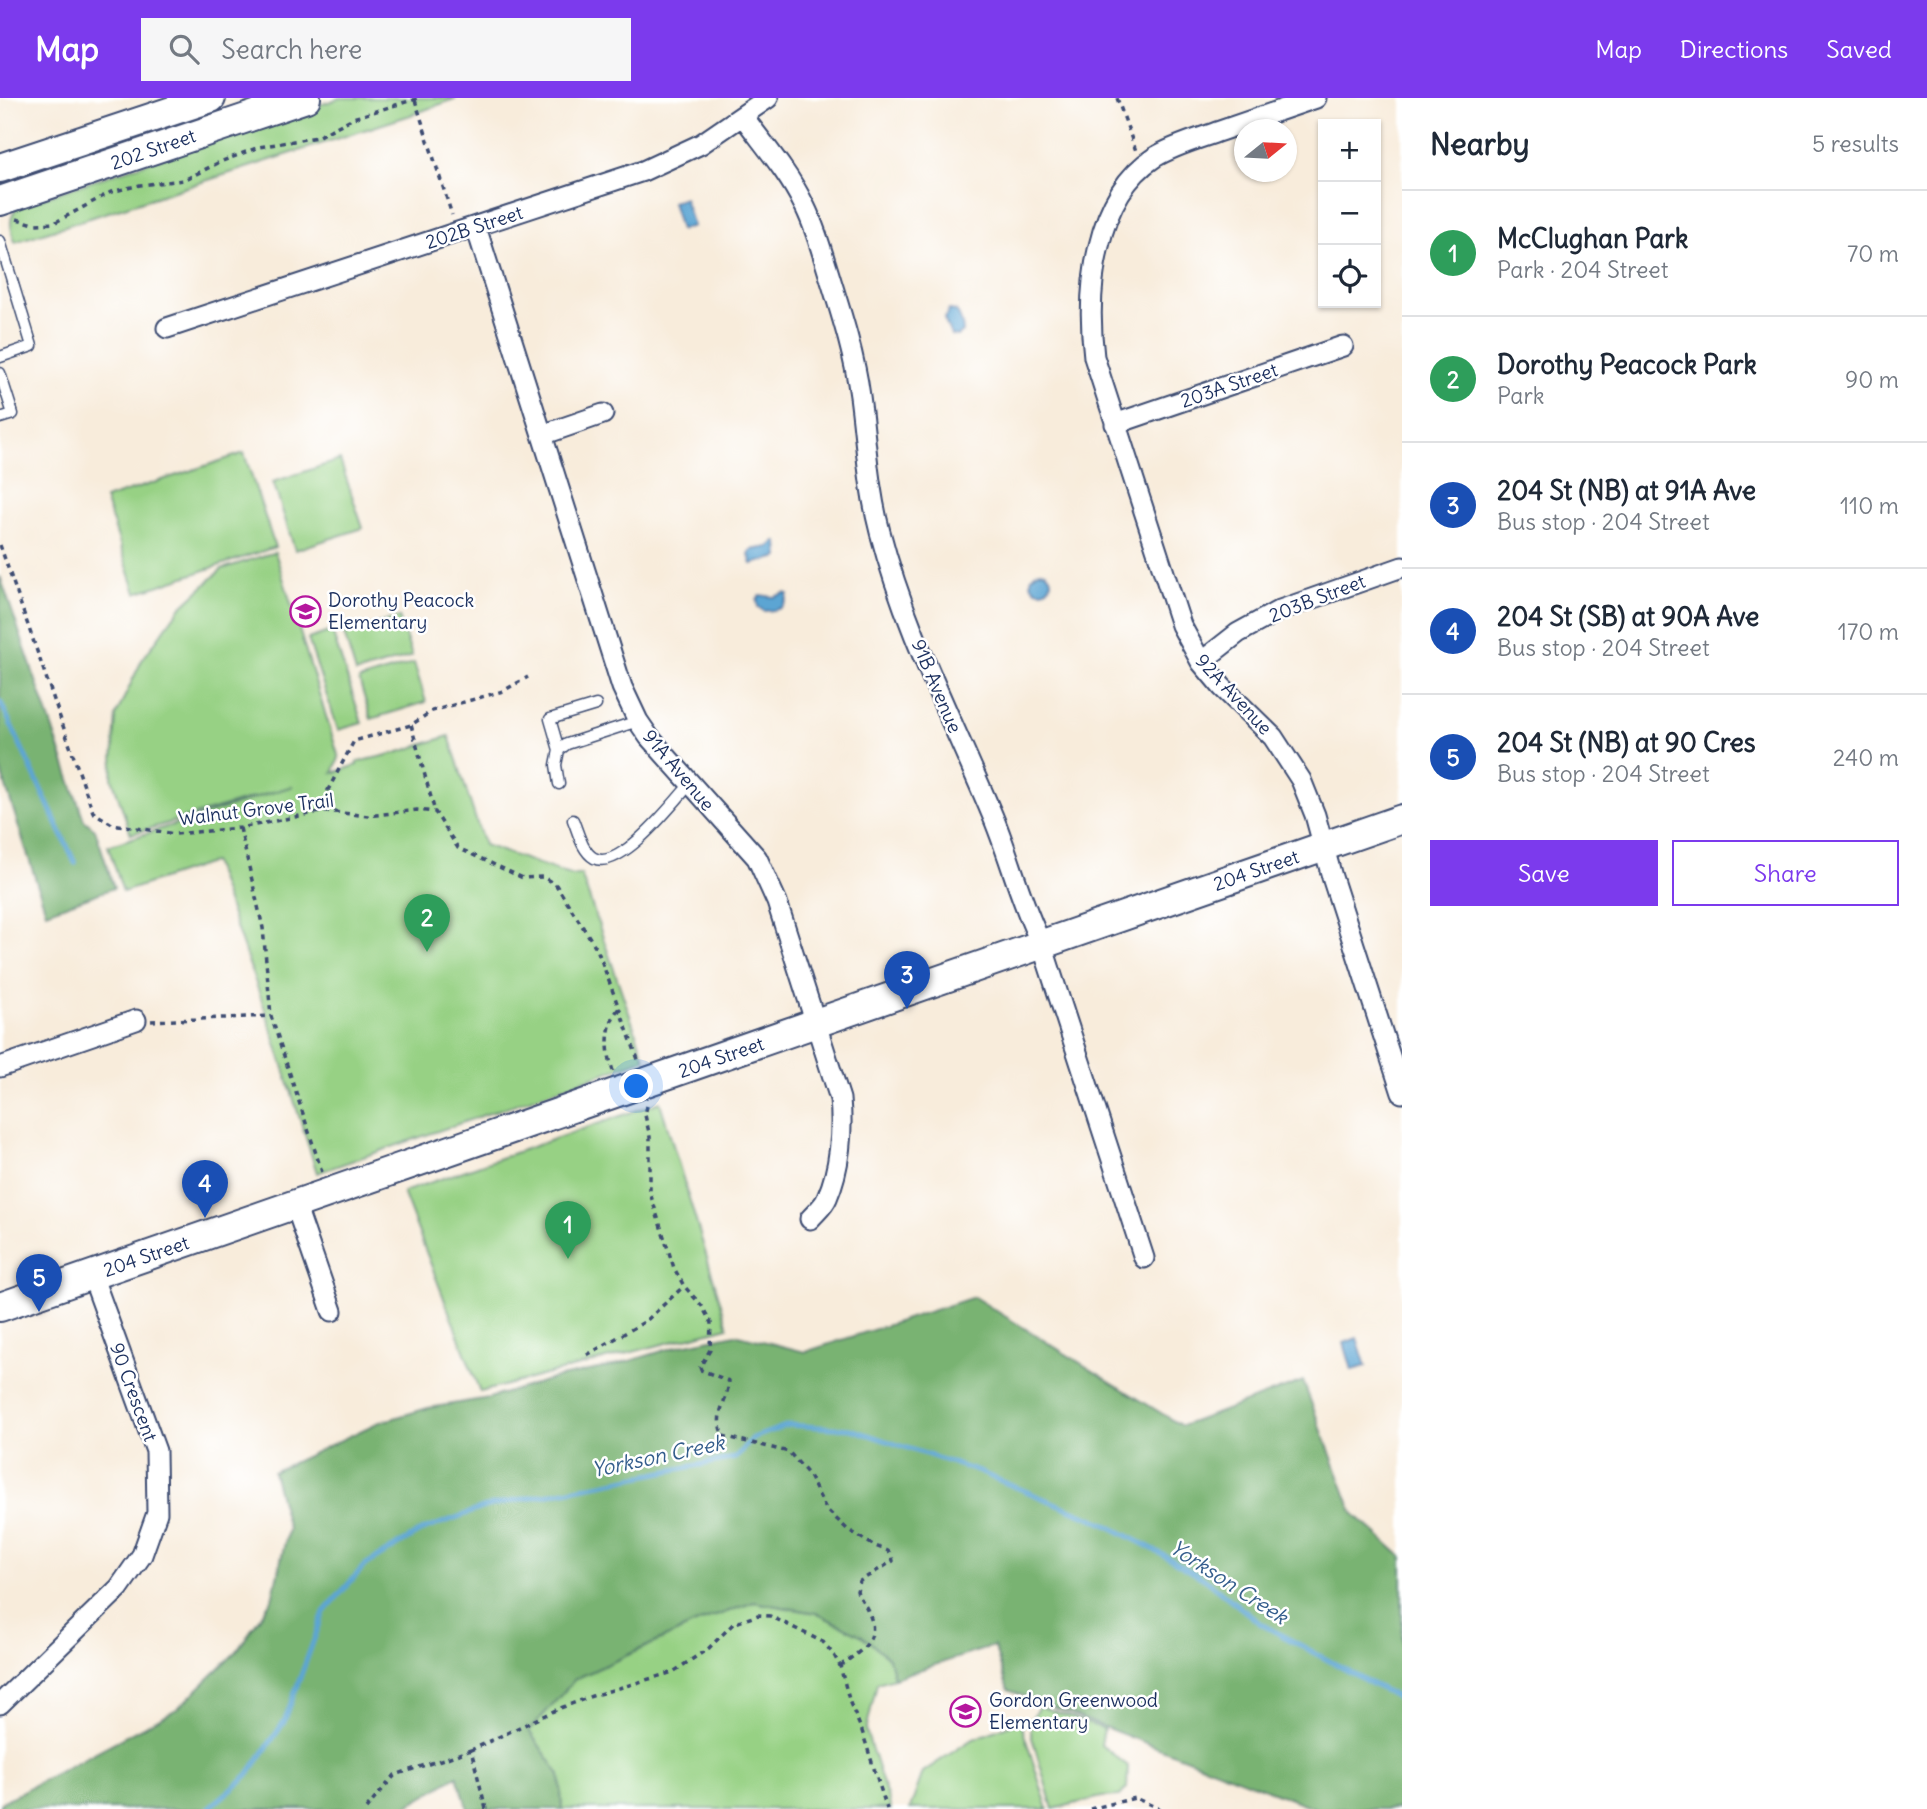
<!DOCTYPE html>
<meta charset="utf-8">
<style>
:root{--surface:#fff;--page:#f6f6f7;--text:#1f2937;--muted:#747a83;--line:#e0e1e3;--accent:#7c3aed}
body{margin:0;font-family:Delius,sans-serif;background:var(--page);color:var(--text)}
.controls{position:absolute;right:21px;top:21px;display:grid;overflow:hidden;border-radius:0px;box-shadow:0 2px 5px #0004}
.controls button{width:63px;height:63px;display:grid;place-items:center;padding:0;border:0;border-bottom:2px solid var(--line);background:var(--surface);color:var(--text);font:35px sans-serif}
.compass{position:absolute;left:1234px;top:21px;width:63px;height:63px;border-radius:50%;background:var(--surface);box-shadow:0 2px 5px #0004;rotate:72deg}
.you{position:absolute;left:637px;top:989px;width:24px;height:24px;margin:-18px;border:5px solid #fff;border-radius:50%;background:#1a73e8;box-shadow:0 0 0 10px #1a73e833}
.badge{display:grid;place-items:center;width:46px;height:46px;border-radius:50%;background:var(--accent);color:#fff;font-size:23px;font-weight:700}
.pin{position:absolute;translate:-50% -58px;filter:drop-shadow(0 2px 4px #0008)}
.pin::after{content:'';position:absolute;top:37px;width:24px;height:21px;background:inherit;clip-path:polygon(0 0,100% 0,50% 100%)}
.list{margin:0;padding:0;list-style:none}
h2{display:flex;justify-content:space-between;align-items:center;height:91px;margin:0;padding:0 28px;font-size:30px}
h2 small{font-size:23px;font-weight:400;color:var(--muted)}
.list li{display:grid;grid-template-columns:46px 1fr auto;gap:21px;align-items:center;box-sizing:border-box;height:126px;padding:0 28px;border-top:2px solid var(--line)}
.list b{display:block;font-size:26px;white-space:nowrap}
.list p{margin:0;font-size:23px;white-space:nowrap;color:var(--muted)}
.list em{font-size:23px;font-style:normal;color:var(--muted)}
.actions{display:flex;gap:14px;padding:21px 28px}
.actions a{flex:1;padding:16px 0;border:2px solid var(--accent);border-radius:0px;text-align:center;font-size:24px;color:var(--accent)}
.actions .main{background:var(--accent);color:#fff}
.icon{flex:none;width:38px;height:38px;fill:none;stroke:currentColor;stroke-width:2;stroke-linecap:round;stroke-linejoin:round}
.map{position:relative;flex:none;width:1402px;height:1711px;overflow:hidden}
header{display:flex;align-items:center;gap:42px;box-sizing:border-box;height:98px;padding:0 35px;background:var(--accent);color:#fff}
header strong{font-size:33px}
nav{display:flex;gap:38px;margin-inline-start:auto;font-size:24px}
.search{width:490px;height:63px;background:var(--page);display:flex;align-items:center;gap:18px;box-sizing:border-box;padding:0 24px;border-radius:0px;color:var(--muted);font-size:26px}
main{display:flex}
aside{flex:1;background:var(--surface)}
.map>svg:first-child{display:block}
.green{fill:#97d184;stroke:#598071;stroke-width:2}
.forest{fill:#79b372;stroke:#4a7168;stroke-width:2}
.water{fill:#5ca5d3;stroke:#3c6a98;stroke-width:2}
.lines{fill:none;stroke-linecap:round;stroke-linejoin:round}
.stream{stroke:#5ca5d3;stroke-width:5}
.lane-casing{stroke:#3c4b71;stroke-width:13}
.street-casing{stroke:#3c4b71;stroke-width:23}
.secondary-casing{stroke:#3c4b71;stroke-width:32}
.path{stroke:#3c4b71;stroke-width:3.5;stroke-dasharray:5 5;stroke-linecap:butt}
.lane{stroke:#fff;stroke-width:10}
.street{stroke:#fff;stroke-width:19}
.secondary{stroke:#fff;stroke-width:28}
.labels{text-anchor:middle;dominant-baseline:central;stroke-width:5;stroke-linejoin:round;paint-order:stroke}
.street-label{font-size:19px;fill:#1b2f5e;stroke:#fff}
.poi-label{font-size:19px;fill:#1b2f5e;stroke:#fff;text-anchor:start}
.water-label{font-size:21px;font-style:italic;fill:#355e8d;stroke:#fff}
</style>
<header>
<strong>Map</strong>
<div class="search"><svg class="icon" aria-label="search" viewBox="0 0 24 24"><circle cx="10" cy="10" r="6"/><path d="M15 15l6 6"/></svg>Search here</div>
<nav><a>Map</a><a>Directions</a><a>Saved</a></nav>
</header>
<main>
<div class="map">
<svg width="1402" height="1711" viewBox="0 0 1402 1711">
<rect width="100%" height="100%" fill="#fff"/>
<filter id="ink" filterUnits="userSpaceOnUse"><feTurbulence type="fractalNoise" baseFrequency=".0143" numOctaves="2"/><feDisplacementMap in="SourceGraphic" scale="14" xChannelSelector="R" yChannelSelector="G"/><feConvolveMatrix kernelMatrix="1 2 1 2 8 2 1 2 1" color-interpolation-filters="sRGB"/></filter>
<filter id="wash" filterUnits="userSpaceOnUse"><feTurbulence type="fractalNoise" baseFrequency=".00686" numOctaves="4" result="noise"/><feDisplacementMap in="SourceGraphic" scale="28" xChannelSelector="R" yChannelSelector="G"/><feGaussianBlur stdDeviation="1.57" result="paint"/><feColorMatrix in="noise" values="0 0 0 0 0 0 0 0 0 0 0 0 0 0 0 0 0 1.4 0 .05"/><feComposite in="paint" operator="in"/></filter>
<g filter="url(#wash)">
<rect width="100%" height="100%" fill="#f8ecdb"/>
<!-- green -->
<path class="green" d="M 340,0 L 457,0 L 414,16 L 15,144 C 10,129 8,120 18,108 Z
M 244,355 L 275,449 L 136,495 L 105,401 Z
M 340,362 L 363,430 L 295,452 L 273,384 Z
M 275,454 L 339,660 L 333,675 L 357,667 L 357,664 L 396,655 L 449,638 L 484,747 L 573,778 L 581,776 L 645,961 L 317,1075 L 266,914 L 213,764 L 123,794 L 108,748 L 293,688 L 131,736 L 112,680 L 116,617 L 142,562 L 180,510 L 222,471 Z
M 399,519 L 412,558 L 356,575 L 344,536 Z
M 332,533 L 362,625 L 338,632 L 308,541 Z
M 414,565 L 426,604 L 371,621 L 359,582 Z
M 660,1004 L 728,1229 L 480,1294 L 403,1094 Z
M 754,1504 L 816,1515 L 861,1537 L 889,1560 L 894,1580 L 877,1585 L 866,1633 L 891,1711 L 562,1711 L 560,1677 L 529,1633 L 575,1581 L 702,1523 Z
M 1039,1608 L 1104,1631 L 1101,1647 L 1128,1668 L 1127,1690 L 1120,1698 L 1102,1699 L 1053,1711 L 1031,1636 L 1031,1622 Z
M 1020,1623 L 1048,1711 L 910,1711 L 923,1674 L 971,1642 Z"/>
<!-- forest -->
<path class="forest" d="M 0,478 L 84,722 L 95,731 L 114,790 L 46,814 L 0,670 Z
M 974,1199 L 1182,1328 L 1303,1283 L 1353,1415 L 1402,1459 L 1402,1711 L 1317,1711 L 1008,1592 L 994,1548 L 894,1580 L 889,1560 L 861,1537 L 816,1515 L 754,1504 L 702,1523 L 575,1581 L 529,1633 L 560,1677 L 562,1711 L 468,1711 L 457,1678 L 402,1711 L 0,1711 L 2,1704 L 177,1611 L 237,1553 L 272,1501 L 288,1431 L 273,1374 L 377,1325 L 428,1310 L 489,1300 L 555,1280 L 613,1268 L 682,1247 L 735,1236 L 805,1254 Z"/>
<!-- water -->
<path class="water" d="M 684,100 L 693,128 L 680,132 L 672,104 Z
M 949,212 L 956,213 C 960,218 963,227 963,234 L 958,238 L 951,237 L 944,221 Z
M 776,443 L 778,445 L 779,459 L 752,466 L 749,457 L 751,452 L 769,449 Z
M1031 483a10 10 0 1 1 20 0a10 10 0 1 1-20 0Z
M 785,495 L 788,496 C 785,511 780,512 764,513 L 758,509 L 757,502 L 760,497 L 774,499 Z
M 1357,1240 L 1366,1268 L 1352,1272 L 1344,1245 Z"/>
<g class="lines">
<!-- stream -->
<path class="stream" d="M 0,603 L 75,765
M 208,1711 L 248,1677 L 284,1624 L 324,1514 L 365,1467 L 423,1432 L 488,1408 L 735,1360 L 753,1340 L 788,1327 L 851,1331 L 979,1374 L 1101,1424 L 1151,1450 L 1206,1482 L 1261,1526 L 1402,1602"/>
</g>
</g>
<g filter="url(#ink)">
<g class="lines">
<defs>
<path id="lane" d="M 0,143 L 32,248 L 0,259
M 0,275 L 13,316 L 0,320
M 559,652 L 550,621 L 596,607
M 559,686 L 556,667 L 559,652 L 567,646 L 638,623
M 573,722 C 578,734 582,753 594,760 C 620,774 675,703 690,686"/>
<path id="street" d="M 1316,0 C 1284,11 1252,22 1220,33 C 1198,41 1175,47 1155,59 C 1094,98 1086,194 1094,259 L 1181,527 L 1201,564 L 1222,589 L 1273,639 L 1301,682 L 1315,717 L 1332,779 L 1402,995
M 743,18 C 763,46 788,74 803,105 C 814,125 820,148 827,170 C 840,212 854,254 860,298 C 866,343 868,389 880,434 C 905,531 952,621 991,714 C 1010,758 1020,804 1042,847 L 1144,1160
M 476,129 L 622,589 L 638,623 L 649,639 L 757,760 L 777,804 L 840,1001 C 843,1032 840,1071 827,1100 C 824,1108 816,1114 810,1121
M 167,230 L 643,73 L 701,46 L 768,0
M 1115,326 L 1343,248
M 542,337 L 603,316
M 1201,564 L 1238,535 L 1280,512 L 1402,469
M 0,969 L 136,922
M 295,1106 L 332,1213
M 0,1606 L 119,1490 L 142,1457 L 157,1415 L 156,1353 L 92,1177"/>
<path id="secondary" d="M 0,70 L 211,0
M 0,103 L 306,0
M 0,1209 L 1402,721"/>
</defs>
<!-- lane casing -->
<use href="#lane" class="lane-casing"/>
<!-- street casing -->
<use href="#street" class="street-casing"/>
<!-- secondary casing -->
<use href="#secondary" class="secondary-casing"/>
<!-- path -->
<path class="path" d="M 1117,0 L 1136,53
M 415,2 L 452,117
M 17,121 L 34,126 L 54,125 L 111,94 L 140,87 L 184,82 L 220,64 L 259,49 L 317,39 L 353,20 L 419,0
M 0,447 L 93,714 L 112,726 L 175,736 L 240,730 L 325,713 L 368,718 L 417,712 L 435,714 L 458,750 L 523,780 L 543,779 L 556,787 L 597,851 L 639,964
M 411,627 L 435,714
M 325,713 L 328,692 L 354,643 L 411,627 L 432,613 L 503,593 L 528,579
M 240,730 L 263,830 L 271,918 L 322,1074
M 151,923 L 271,918
M 613,973 C 606,952 605,928 619,910
M 647,1008 L 645,1017 L 650,1039 L 650,1095 L 674,1170 L 684,1188 L 702,1208 L 711,1225 L 710,1252 L 700,1269 L 701,1272 L 729,1283 C 727,1306 713,1315 723,1338 L 789,1354 L 808,1376 L 826,1411 L 847,1431 L 873,1447 L 888,1453 L 892,1458 L 893,1463 L 860,1483 L 857,1493 C 860,1501 865,1506 868,1513 C 882,1543 861,1552 840,1568
M 587,1257 L 646,1223 L 684,1188
M 366,1711 L 395,1677 L 471,1652
M 486,1711 L 471,1652 L 558,1611 L 592,1598 L 673,1574 L 709,1550 L 733,1526 L 758,1517 L 770,1518 L 823,1544 L 834,1557 L 840,1568 L 850,1605 L 862,1633 L 887,1711
M 1090,1711 L 1135,1700 L 1160,1711"/>
<!-- lane -->
<use href="#lane" class="lane"/>
<!-- street -->
<use href="#street" class="street"/>
<!-- secondary -->
<use href="#secondary" class="secondary"/>
</g>
</g>
<!-- icons -->
<defs>
<symbol id="school-ring" viewBox="-11 -11 22 22"><circle r="9.5" fill="#fff" stroke="#b5179e" stroke-width="1.5"/><path d="M0-5L7-2L0 1L-7-2ZM-4 1L0 2.5L4 1V4Q0 6-4 4Z" fill="#b5179e"/></symbol>
</defs>
<g fill-rule="evenodd">
<use href="#school-ring" x="288" y="496" width="35" height="35"/>
<use href="#school-ring" x="948" y="1596" width="35" height="35"/>
</g>
<g class="labels">
<!-- street labels -->
<g class="street-label">
<text transform="translate(153 51) rotate(-19)">202 Street</text>
<text transform="translate(474 129) rotate(-18)">202B Street</text>
<text transform="translate(1229 287) rotate(-19)">203A Street</text>
<text transform="translate(1317 500) rotate(-21)">203B Street</text>
<text transform="translate(937 588) rotate(67)">91B Avenue</text>
<text transform="translate(1234 596) rotate(47)">92A Avenue</text>
<text transform="translate(679 672) rotate(50)">91A Avenue</text>
<text transform="translate(256 711) rotate(-7)">Walnut Grove Trail</text>
<text transform="translate(1256 772) rotate(-19)">204 Street</text>
<text transform="translate(721 959) rotate(-19)">204 Street</text>
<text transform="translate(146 1158) rotate(-19)">204 Street</text>
<text transform="translate(134 1294) rotate(70)">90 Crescent</text>
</g>
<!-- poi labels -->
<g class="poi-label">
<text x="328" y="502">Dorothy Peacock<tspan x="328" dy="22">Elementary</tspan></text>
<text x="989" y="1602">Gordon Greenwood<tspan x="989" dy="22">Elementary</tspan></text>
</g>
<!-- water labels -->
<g class="water-label">
<text transform="translate(658 1358) rotate(-12)">Yorkson Creek</text>
<text transform="translate(1229 1484) rotate(33)">Yorkson Creek</text>
</g>
</g>
</svg>
<div class="controls">
<button>+</button>
<button>−</button>
<button><svg class="icon" aria-label="locate" viewBox="0 0 24 24"><circle cx="12" cy="12" r="6"/><path d="M12 2v4M12 18v4M2 12h4M18 12h4"/></svg></button>
</div>
<svg class="compass" viewBox="-18 -18 36 36"><path d="M0-13l5 13h-10z" fill="#e53935"/><path d="M0 13l5-13h-10z" fill="#747a83"/></svg>
<div class="you"></div>
<div class="pin badge" style="left:568px;top:1161px;background:#2e9e5b">1</div>
<div class="pin badge" style="left:427px;top:854px;background:#2e9e5b">2</div>
<div class="pin badge" style="left:907px;top:911px;background:#1a4fb4">3</div>
<div class="pin badge" style="left:205px;top:1120px;background:#1a4fb4">4</div>
<div class="pin badge" style="left:39px;top:1214px;background:#1a4fb4">5</div>
</div>
<aside>
<h2>Nearby<small>5 results</small></h2>
<ul class="list">
<li><span class="badge" style="background:#2e9e5b">1</span><div><b>McClughan Park</b><p>Park · 204 Street</p></div><em>70 m</em></li>
<li><span class="badge" style="background:#2e9e5b">2</span><div><b>Dorothy Peacock Park</b><p>Park</p></div><em>90 m</em></li>
<li><span class="badge" style="background:#1a4fb4">3</span><div><b>204 St (NB) at 91A Ave</b><p>Bus stop · 204 Street</p></div><em>110 m</em></li>
<li><span class="badge" style="background:#1a4fb4">4</span><div><b>204 St (SB) at 90A Ave</b><p>Bus stop · 204 Street</p></div><em>170 m</em></li>
<li><span class="badge" style="background:#1a4fb4">5</span><div><b>204 St (NB) at 90 Cres</b><p>Bus stop · 204 Street</p></div><em>240 m</em></li>
</ul>
<div class="actions"><a class="main">Save</a><a>Share</a></div>
</aside>
</main>
